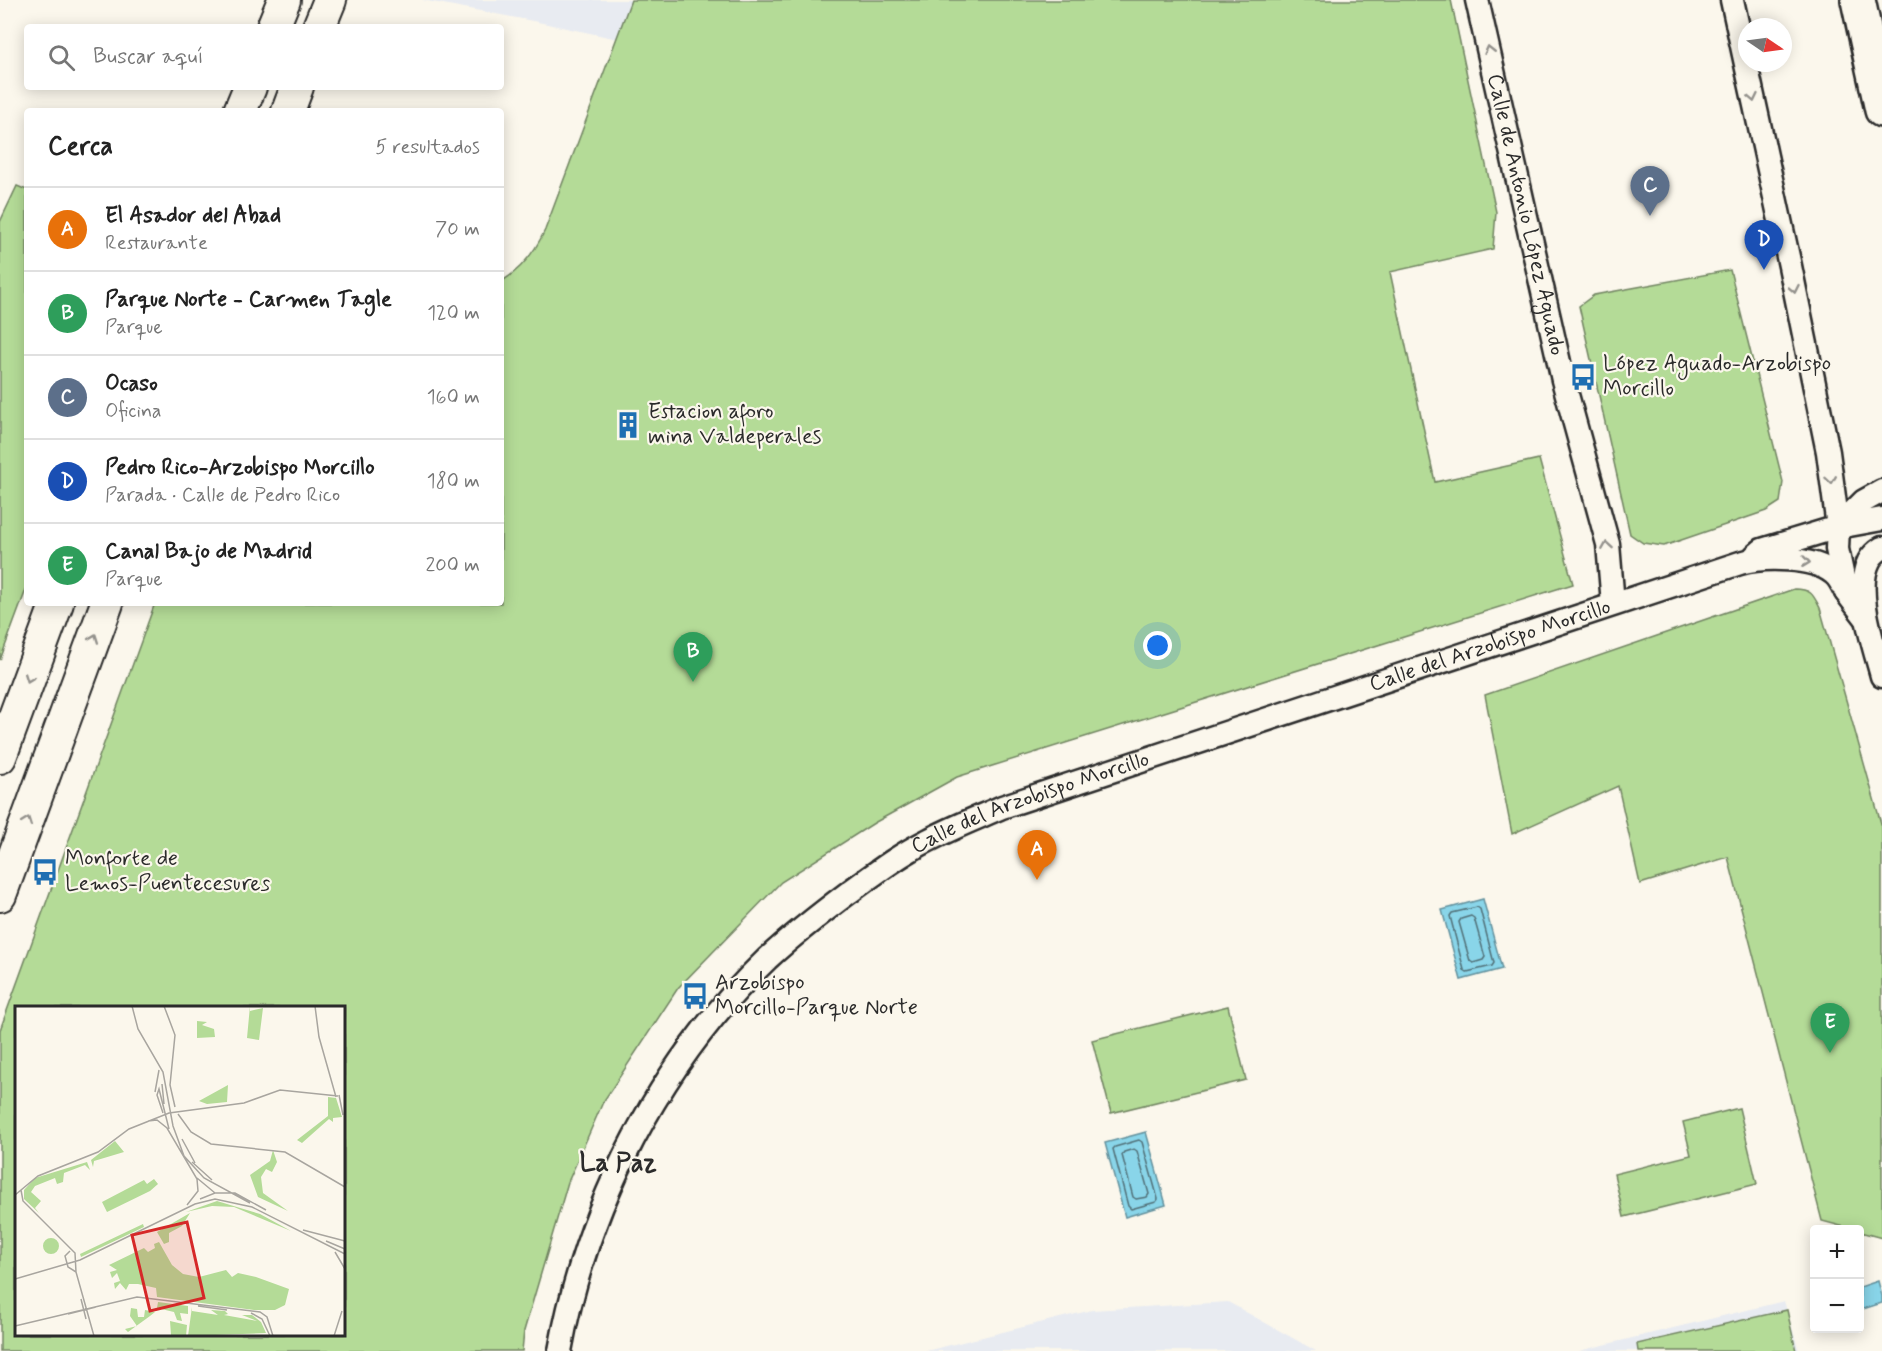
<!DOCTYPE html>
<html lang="es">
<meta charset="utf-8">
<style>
:root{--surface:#fff;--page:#f2f2f2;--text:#222;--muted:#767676;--line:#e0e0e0;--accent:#1f6fb2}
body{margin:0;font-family:Mynerve,sans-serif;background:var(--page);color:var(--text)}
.controls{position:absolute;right:18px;bottom:18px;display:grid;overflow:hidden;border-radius:6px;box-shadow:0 3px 15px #0003}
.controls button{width:54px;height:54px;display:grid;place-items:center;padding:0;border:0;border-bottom:2px solid var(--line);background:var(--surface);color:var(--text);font:30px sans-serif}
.compass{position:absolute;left:1738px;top:18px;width:54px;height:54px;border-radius:50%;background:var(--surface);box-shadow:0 3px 15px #0003;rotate:103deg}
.you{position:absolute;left:1158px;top:646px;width:21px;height:21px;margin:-15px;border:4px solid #fff;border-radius:50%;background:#1a73e8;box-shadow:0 0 0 9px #1a73e833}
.badge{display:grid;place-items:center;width:39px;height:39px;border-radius:50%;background:var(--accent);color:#fff;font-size:20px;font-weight:700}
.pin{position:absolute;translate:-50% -50px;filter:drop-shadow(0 2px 3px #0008)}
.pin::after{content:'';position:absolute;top:32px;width:21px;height:18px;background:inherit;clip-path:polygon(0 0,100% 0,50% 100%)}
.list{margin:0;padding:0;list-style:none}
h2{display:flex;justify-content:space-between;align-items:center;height:78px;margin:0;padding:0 24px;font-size:26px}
h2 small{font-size:20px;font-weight:400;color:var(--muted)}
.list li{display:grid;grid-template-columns:39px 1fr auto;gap:18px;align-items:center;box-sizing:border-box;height:84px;padding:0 24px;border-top:2px solid var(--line)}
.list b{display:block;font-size:22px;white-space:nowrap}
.list p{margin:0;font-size:20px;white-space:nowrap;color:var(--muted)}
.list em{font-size:20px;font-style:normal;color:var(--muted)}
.icon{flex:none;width:33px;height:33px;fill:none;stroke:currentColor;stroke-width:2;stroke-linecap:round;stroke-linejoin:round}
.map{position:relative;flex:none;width:1882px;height:1351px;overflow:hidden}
.search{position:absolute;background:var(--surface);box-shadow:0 3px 15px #0003;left:24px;top:24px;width:480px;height:66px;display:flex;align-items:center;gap:15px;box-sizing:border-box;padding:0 21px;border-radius:6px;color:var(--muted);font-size:22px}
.panel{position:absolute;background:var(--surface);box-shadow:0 3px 15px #0003;left:24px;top:108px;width:480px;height:498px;border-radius:6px}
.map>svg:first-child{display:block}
.built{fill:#e8ebf1}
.green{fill:#b4db97;stroke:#708361;stroke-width:1.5;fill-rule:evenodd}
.water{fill:#89d5e9;stroke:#63919d;stroke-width:1.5}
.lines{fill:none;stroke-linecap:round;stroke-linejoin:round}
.shore{stroke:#516f77;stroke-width:1.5}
.street-casing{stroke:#2b2b2b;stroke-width:27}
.secondary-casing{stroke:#2b2b2b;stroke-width:36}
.highway-casing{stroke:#2b2b2b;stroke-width:38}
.street{stroke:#fbf7ec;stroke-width:22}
.secondary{stroke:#fbf7ec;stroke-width:32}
.highway{stroke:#fbf7ec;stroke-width:33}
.oneway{stroke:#93918c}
.labels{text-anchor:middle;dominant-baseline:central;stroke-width:4.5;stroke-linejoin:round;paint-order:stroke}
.street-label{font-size:22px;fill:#2b2b2b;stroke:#fbf7ec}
.poi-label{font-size:22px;fill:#2b2b2b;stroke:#fbf7ec;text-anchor:start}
.quarter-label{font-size:26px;font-weight:bold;fill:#2b2b2b;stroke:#fbf7ec}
.inset-road{fill:none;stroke:#a8a59f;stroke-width:1.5}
.view{fill:#d62828;fill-opacity:0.15;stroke:#d62828;stroke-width:3}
.inset-edge{fill:none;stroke:#2b2b2b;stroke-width:3}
</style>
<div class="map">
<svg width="1882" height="1351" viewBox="0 0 1882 1351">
<rect width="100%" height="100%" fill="#fbf7ec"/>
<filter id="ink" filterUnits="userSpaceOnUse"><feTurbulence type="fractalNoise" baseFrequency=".0167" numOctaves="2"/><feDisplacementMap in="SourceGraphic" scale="12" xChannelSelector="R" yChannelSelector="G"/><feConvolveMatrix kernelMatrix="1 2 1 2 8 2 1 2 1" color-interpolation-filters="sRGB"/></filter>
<g filter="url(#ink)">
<!-- built -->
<path class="built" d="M 422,0 L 631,0 L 618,39 L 533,21 Z
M 1784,1301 L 1799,1351 L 1579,1351 Z
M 1228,1302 L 1316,1351 L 926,1351 L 1092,1310 Z"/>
<!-- green -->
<path class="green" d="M 631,0 L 1451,0 L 1496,212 L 1493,249 L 1390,272 L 1435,482 L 1539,459 L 1573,584 L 957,777 L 874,823 L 781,882 L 678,988 L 603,1102 L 568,1182 L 524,1331 L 522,1351 L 0,1351 L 0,1030 L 155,603 L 501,603 L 501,282 C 522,269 535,252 545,230 ZM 16,1008 L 344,1008 L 344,1334 L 16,1334 Z
M 17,186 L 27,190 L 27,587 L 0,660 L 0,222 Z
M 1730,270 L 1783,482 L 1780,502 L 1766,511 L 1664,546 L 1643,543 L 1630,534 L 1579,306 L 1594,295 Z
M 1794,589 C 1811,589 1813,594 1820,608 L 1882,827 L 1882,1238 L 1860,1232 L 1860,1230 L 1852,1229 L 1822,1221 L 1728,857 L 1640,884 L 1618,786 L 1512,834 L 1485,695 Z
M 1228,1006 L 1246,1080 L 1111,1113 L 1092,1040 Z
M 1739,1108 L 1757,1184 L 1624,1217 L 1614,1174 L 1691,1155 L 1683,1122 Z
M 1787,1310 L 1796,1351 L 1638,1351 L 1637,1344 Z"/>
<!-- water -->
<path class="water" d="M 1483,899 L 1502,969 L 1461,980 L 1442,910 Z
M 1146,1132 L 1166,1205 L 1125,1217 L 1105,1143 Z
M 1878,1281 L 1882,1296 L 1882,1303 L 1860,1310 L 1860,1287 Z"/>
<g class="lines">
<!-- shore -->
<path class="shore" d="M 1477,907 L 1480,909 L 1494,963 L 1492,966 L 1467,972 L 1464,970 L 1450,916 L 1452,913 Z
M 1471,916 L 1474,918 L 1485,957 L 1483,960 L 1473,963 L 1470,961 L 1459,922 L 1461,919 Z
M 1139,1140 L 1142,1142 L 1158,1199 L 1156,1202 L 1131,1209 L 1128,1206 L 1113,1149 L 1115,1147 Z
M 1134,1149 L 1137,1151 L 1149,1194 L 1147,1197 L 1136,1199 L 1133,1197 L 1122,1155 L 1124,1152 Z"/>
<defs>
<g id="street">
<path id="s1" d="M 1477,0 L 1563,380 L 1608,544 L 1613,604"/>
<path d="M 1732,0 L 1790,266 L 1828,452 L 1838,527 L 1837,549 L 1846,592 L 1866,618"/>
<path d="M 1838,527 L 1864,501 L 1882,491"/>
<path d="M 1882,548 C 1877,551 1872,555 1869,561 C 1854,590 1874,646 1882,676"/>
<path d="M 1755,556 L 1762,550 L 1838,527 L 1882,519"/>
<path id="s2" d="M 560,1351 C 586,1206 660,1062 767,959 C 792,936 820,914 848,893 C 873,875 899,855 927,841 C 951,828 977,818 1002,807 L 1740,563 C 1765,556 1813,557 1833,573 C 1839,577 1843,586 1846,592"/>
</g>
<path id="secondary" d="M 273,27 L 284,0
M 319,27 L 330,0
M 240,111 L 250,87
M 288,111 L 297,87
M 0,757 L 57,603
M 0,895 L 107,603"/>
<path id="highway" d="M 1858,0 L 1882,110"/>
</defs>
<!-- street casing -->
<use href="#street" class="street-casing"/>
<!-- secondary casing -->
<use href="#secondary" class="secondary-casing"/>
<!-- highway casing -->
<use href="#highway" class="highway-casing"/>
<!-- street -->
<use href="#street" class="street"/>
<!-- secondary -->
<use href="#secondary" class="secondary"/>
<!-- highway -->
<use href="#highway" class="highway"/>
</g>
<!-- one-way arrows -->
<defs><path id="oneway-chevron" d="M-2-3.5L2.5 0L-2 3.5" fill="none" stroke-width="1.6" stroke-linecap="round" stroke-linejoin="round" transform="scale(1.5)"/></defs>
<g class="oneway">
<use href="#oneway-chevron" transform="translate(1489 50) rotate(-103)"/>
<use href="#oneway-chevron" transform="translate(1753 98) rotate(78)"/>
<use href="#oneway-chevron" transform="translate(1794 289) rotate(79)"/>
<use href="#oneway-chevron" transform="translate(1831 480) rotate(82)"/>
<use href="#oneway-chevron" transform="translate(1607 546) rotate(-99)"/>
<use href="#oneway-chevron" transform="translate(1806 562) rotate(7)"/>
<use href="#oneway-chevron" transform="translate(94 638) rotate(-70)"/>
<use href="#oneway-chevron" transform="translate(29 678) rotate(110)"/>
<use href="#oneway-chevron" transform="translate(27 821) rotate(-70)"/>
</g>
</g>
<!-- icons -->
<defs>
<symbol id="bus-bare" viewBox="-9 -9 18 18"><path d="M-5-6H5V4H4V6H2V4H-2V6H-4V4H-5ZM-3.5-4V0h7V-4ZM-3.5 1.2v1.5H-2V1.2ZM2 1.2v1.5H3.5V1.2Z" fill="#1f6fb2" stroke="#fbf7ec" stroke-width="2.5" paint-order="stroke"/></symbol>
<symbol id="building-bare" viewBox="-9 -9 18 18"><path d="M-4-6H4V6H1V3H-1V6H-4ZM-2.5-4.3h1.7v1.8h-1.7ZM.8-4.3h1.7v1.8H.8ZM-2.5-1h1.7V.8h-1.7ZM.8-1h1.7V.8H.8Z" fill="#1f6fb2" stroke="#fbf7ec" stroke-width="2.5" paint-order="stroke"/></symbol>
</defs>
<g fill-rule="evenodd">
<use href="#bus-bare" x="1564" y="358" width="38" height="38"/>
<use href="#building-bare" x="609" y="406" width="38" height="38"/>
<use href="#bus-bare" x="26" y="853" width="38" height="38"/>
<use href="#bus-bare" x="676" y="977" width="38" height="38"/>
</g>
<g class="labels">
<!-- street labels -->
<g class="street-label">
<text stroke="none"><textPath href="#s1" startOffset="220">Calle de Antonio López Aguado</textPath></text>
<text stroke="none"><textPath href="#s2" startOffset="1246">Calle del Arzobispo Morcillo</textPath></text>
<text stroke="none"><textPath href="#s2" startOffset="760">Calle del Arzobispo Morcillo</textPath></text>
</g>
<!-- poi labels -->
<g class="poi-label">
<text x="1603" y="364">López Aguado-Arzobispo<tspan x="1603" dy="25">Morcillo</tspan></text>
<text x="648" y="412">Estacion aforo<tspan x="648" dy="25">mina Valdeperales</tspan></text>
<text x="65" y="859">Monforte de<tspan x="65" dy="25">Lemos-Puentecesures</tspan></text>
<text x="715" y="983">Arzobispo<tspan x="715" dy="25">Morcillo-Parque Norte</tspan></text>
</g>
<!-- quarter labels -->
<g class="quarter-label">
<text x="618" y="1164">La Paz</text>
</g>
</g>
<!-- overview -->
<g transform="translate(15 1006)">
<rect width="330" height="330" fill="#fbf7ec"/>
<path d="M 235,0 L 235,5 L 248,2 L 244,34 L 232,32 ZM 182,15 L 192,16 L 187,19 L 199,23 L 200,31 L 182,32 ZM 213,79 L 212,96 L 192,98 L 184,95 ZM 313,91 L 321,92 L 327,111 L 318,112 L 318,116 L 314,113 L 287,137 L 282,134 L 313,110 ZM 100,135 L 109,146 L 79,155 L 78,161 L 76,154 ZM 258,144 L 262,156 L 257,166 L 251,163 L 246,171 L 248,187 L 273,205 L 243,191 L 235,169 L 255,155 ZM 72,156 L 75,164 L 70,159 L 49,167 L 48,176 L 42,178 L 40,172 L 20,180 L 16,186 L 26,195 L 20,202 L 24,207 L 9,193 L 9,184 L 20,172 ZM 139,173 L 143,178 L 135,185 L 92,206 L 87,196 L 129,174 L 132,178 ZM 202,195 L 245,208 L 276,225 L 219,201 L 197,200 L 171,206 ZM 175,207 L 167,220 L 154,227 L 154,236 L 149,238 L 142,226 ZM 128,218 L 129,221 L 66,251 L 65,248 ZM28 240a8 8 0 1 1 16 0a8 8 0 1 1-16 0ZM 144,236 L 157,259 L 168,268 L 184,271 L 211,264 L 217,271 L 223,267 L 241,271 L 274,283 L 270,299 L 260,304 L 239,304 L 142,291 L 141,282 L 123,278 L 114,278 L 111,284 L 105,277 L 100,283 L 99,277 L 105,275 L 102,267 L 97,272 L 95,266 L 102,264 L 94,259 L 129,242 L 133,246 L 140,242 L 139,238 ZM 143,296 L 173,300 L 173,308 L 165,307 L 167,315 L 162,314 L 159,306 L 142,302 ZM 177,301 L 177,305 L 203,309 L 196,304 L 210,305 L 213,308 L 209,309 L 242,315 L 227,309 L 237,309 L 246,316 L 251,327 L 173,330 ZM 116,302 L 122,303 L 123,311 L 129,311 L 130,304 L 140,306 L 135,310 L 113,326 L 110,323 L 122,320 L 115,310 ZM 155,315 L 172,319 L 171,330 L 156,329 Z" fill="#b4db97"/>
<path class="inset-road" d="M 117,0 L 123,23 L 148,66 L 158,120 L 169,150 L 189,172 L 235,197M 149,0 L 160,29 L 155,79 L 160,101M 300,0 L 304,31 L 321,91M 147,78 L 149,98M 140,86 L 144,64M 324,89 L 328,109M 148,107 L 142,89 L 144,83 L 154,123M 163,108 L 176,126 L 196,138 L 270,146 L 330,181M 133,115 L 142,114 L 152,122 L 182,173 L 183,185 L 172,199M 167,133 L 180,157M 177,156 L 197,174M 182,172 L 200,187M 6,184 L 8,195 L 60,247 L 61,266M 0,189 L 23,170 L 83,146 L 114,123 L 154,107 L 229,97 L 265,84 L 323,90M 185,193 L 200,187 L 220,187 L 251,204M 288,224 L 330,235M 311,235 L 330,243M 55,245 L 50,250 L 53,261 L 61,266M 320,246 L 330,263M 61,266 L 79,330M 0,273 L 65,254 L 180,198 L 200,193 L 237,201 L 330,248M 66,293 L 71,313M 183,300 L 212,304M 236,307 L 247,313 L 255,330M 53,308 L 81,301M 0,320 L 122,291 L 245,306 L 252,311 L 258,330M 319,330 L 327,305"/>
<path class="view" d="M 172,216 L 189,292 L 135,305 L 117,229 Z"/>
<rect width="330" height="330" class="inset-edge"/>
</g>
</svg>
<div class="controls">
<button>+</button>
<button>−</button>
</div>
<svg class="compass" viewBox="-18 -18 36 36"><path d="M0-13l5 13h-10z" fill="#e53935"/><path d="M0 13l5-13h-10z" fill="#767676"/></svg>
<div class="you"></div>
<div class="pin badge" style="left:1037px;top:880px;background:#e8710a">A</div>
<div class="pin badge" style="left:693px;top:682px;background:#2e9e5b">B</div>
<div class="pin badge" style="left:1650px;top:216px;background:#5c6f8a">C</div>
<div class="pin badge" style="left:1764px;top:270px;background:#1a4fb4">D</div>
<div class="pin badge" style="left:1830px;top:1053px;background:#2e9e5b">E</div>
<div class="search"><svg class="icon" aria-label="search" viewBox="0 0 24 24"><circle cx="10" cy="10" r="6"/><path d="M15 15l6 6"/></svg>Buscar aquí</div>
<section class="panel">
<h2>Cerca<small>5 resultados</small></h2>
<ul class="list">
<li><span class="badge" style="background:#e8710a">A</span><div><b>El Asador del Abad</b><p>Restaurante</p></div><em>70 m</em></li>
<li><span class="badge" style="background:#2e9e5b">B</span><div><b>Parque Norte - Carmen Tagle</b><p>Parque</p></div><em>120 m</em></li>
<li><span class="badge" style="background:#5c6f8a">C</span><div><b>Ocaso</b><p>Oficina</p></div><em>160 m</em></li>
<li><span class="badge" style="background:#1a4fb4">D</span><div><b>Pedro Rico-Arzobispo Morcillo</b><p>Parada · Calle de Pedro Rico</p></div><em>180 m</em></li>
<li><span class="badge" style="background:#2e9e5b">E</span><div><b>Canal Bajo de Madrid</b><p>Parque</p></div><em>200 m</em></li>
</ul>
</section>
</div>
